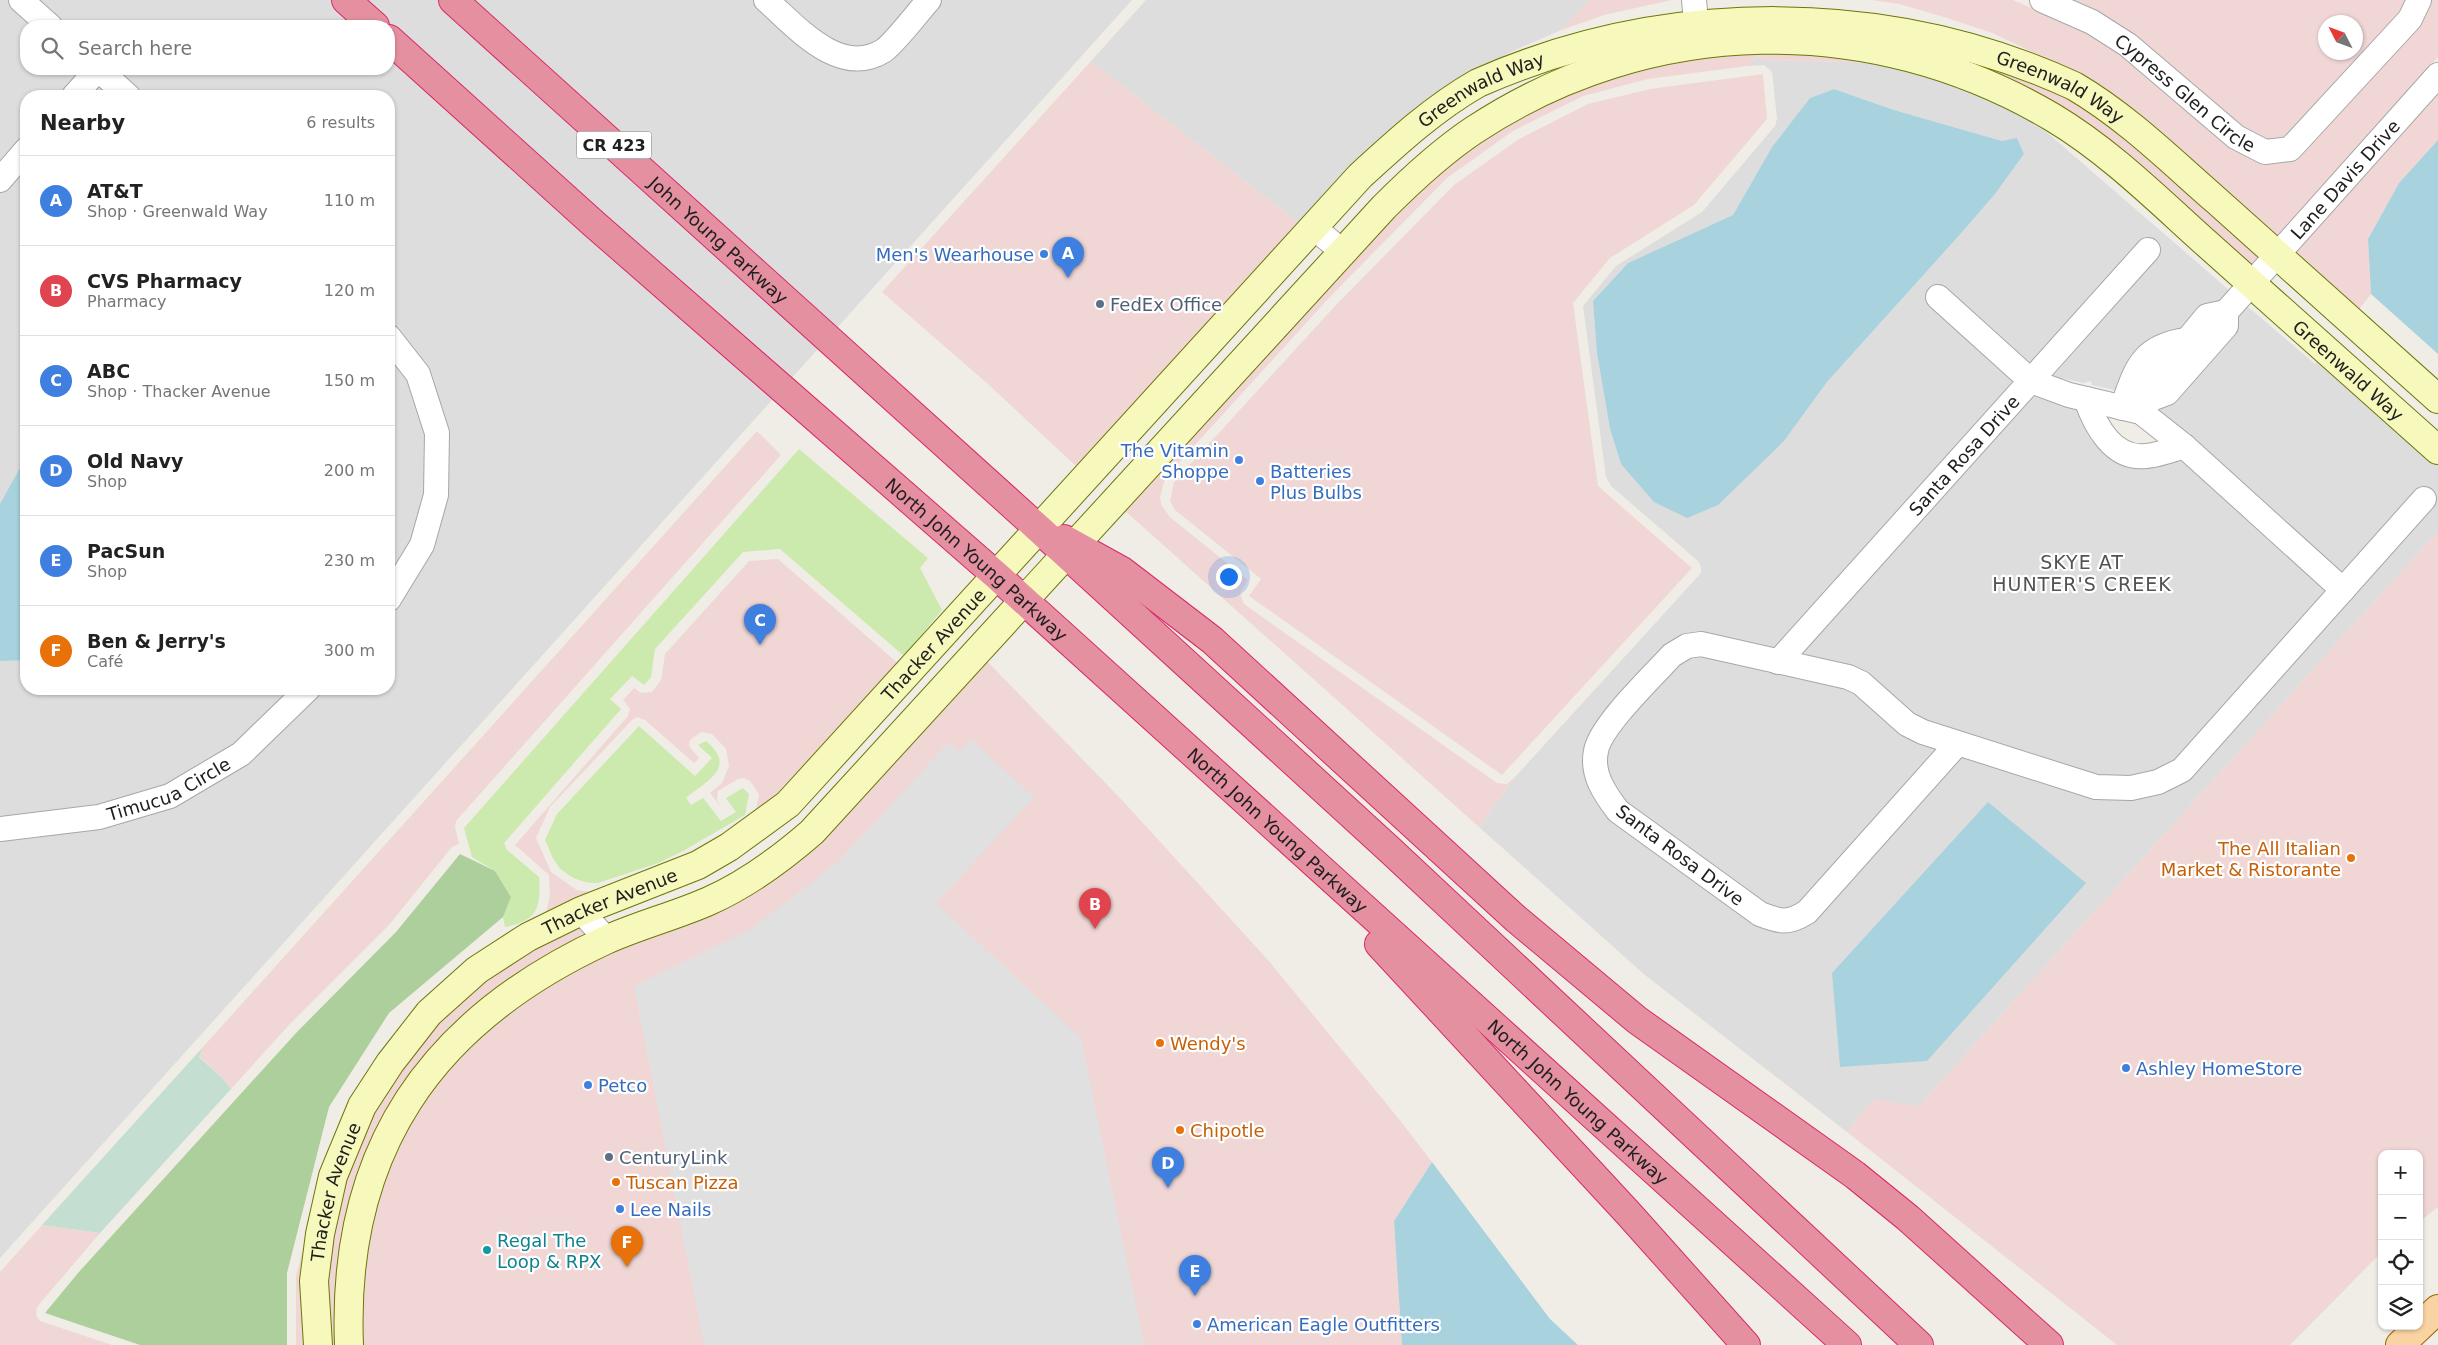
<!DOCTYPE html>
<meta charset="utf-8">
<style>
:root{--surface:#fff;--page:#f6f6f6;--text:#222;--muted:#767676;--line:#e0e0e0;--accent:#cb0407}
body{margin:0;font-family:"DejaVu Sans",sans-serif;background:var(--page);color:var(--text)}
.controls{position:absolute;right:15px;bottom:15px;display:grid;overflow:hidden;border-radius:10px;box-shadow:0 1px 4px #0004}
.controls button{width:45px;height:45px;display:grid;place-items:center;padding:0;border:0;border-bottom:1px solid var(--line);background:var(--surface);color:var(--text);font:25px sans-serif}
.compass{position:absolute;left:2318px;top:15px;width:45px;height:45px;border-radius:50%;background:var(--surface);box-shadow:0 1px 4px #0004;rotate:312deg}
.you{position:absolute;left:1228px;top:576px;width:18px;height:18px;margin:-12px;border:4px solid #fff;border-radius:50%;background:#1a73e8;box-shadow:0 0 0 8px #1a73e833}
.badge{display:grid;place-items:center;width:32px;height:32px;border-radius:50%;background:var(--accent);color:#fff;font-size:16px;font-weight:700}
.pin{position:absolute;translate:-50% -41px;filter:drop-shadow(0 1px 2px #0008)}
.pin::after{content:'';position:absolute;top:26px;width:18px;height:15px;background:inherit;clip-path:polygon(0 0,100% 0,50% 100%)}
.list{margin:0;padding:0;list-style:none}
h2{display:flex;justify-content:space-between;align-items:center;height:65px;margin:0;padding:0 20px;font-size:21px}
h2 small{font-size:16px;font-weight:400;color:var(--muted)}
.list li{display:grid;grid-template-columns:32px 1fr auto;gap:15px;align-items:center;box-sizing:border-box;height:90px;padding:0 20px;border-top:1px solid var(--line)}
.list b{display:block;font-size:19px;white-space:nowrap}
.list p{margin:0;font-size:16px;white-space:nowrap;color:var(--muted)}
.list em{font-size:16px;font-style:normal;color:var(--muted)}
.icon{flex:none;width:28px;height:28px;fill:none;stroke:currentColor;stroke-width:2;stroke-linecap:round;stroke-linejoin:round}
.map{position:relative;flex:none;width:2438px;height:1345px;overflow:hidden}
.search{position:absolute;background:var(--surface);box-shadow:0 1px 4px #0004;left:20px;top:20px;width:375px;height:55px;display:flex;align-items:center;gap:12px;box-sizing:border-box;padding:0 18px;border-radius:20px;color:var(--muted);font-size:19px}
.panel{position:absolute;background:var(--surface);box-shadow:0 1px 4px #0004;left:20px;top:90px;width:375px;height:605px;border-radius:20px}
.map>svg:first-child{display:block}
.residential{fill:#dedddd;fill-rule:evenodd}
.commercial{fill:#f0d7d6;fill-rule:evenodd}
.grass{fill:#cce9ae}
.forest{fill:#accf9c}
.wetland{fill:#c4ded2}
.parking{fill:#e0e0e0}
.water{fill:#a8d2dd}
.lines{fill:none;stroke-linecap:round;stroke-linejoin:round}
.street-casing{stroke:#a7a7a7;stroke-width:26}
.secondary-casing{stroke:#6c7707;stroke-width:30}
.primary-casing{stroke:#986503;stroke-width:30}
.highway-casing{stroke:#d82a68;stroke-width:30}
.street{stroke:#fff;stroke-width:24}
.secondary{stroke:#f6f8bc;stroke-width:28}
.primary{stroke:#fad3a2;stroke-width:28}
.highway{stroke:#e590a1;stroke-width:28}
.shop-dot{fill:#3f7fe0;stroke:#fff;stroke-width:2}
.service-dot{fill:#5c6f8a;stroke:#fff;stroke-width:2}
.food-dot{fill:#e8710a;stroke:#fff;stroke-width:2}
.culture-dot{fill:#0f9aa8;stroke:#fff;stroke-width:2}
.labels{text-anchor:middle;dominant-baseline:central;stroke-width:4.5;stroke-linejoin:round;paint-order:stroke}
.shield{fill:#fff;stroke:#636363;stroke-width:1}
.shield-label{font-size:16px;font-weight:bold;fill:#202020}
.street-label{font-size:18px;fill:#202020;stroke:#fff}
.shop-label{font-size:18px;fill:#366cbe;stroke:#fff;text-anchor:start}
.service-label{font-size:18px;fill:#4e5e75;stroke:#fff;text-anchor:start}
.food-label{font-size:18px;fill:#c56008;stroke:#fff;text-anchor:start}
.culture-label{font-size:18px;fill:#0d838f;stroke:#fff;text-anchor:start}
.neighbourhood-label{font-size:19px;letter-spacing:1px;fill:#535353;stroke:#fff}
</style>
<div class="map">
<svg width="2438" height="1345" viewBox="0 0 2438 1345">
<rect width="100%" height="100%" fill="#f0ede7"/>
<!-- residential -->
<path class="residential" d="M 0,0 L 1132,0 L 0,1258 ZM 26,26 L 389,26 L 389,69 L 26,69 ZM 26,96 L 389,96 L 389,689 L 26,689 Z
M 1146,0 L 1590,0 L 1559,31 L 1513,51 L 1470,74 L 1300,224 L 1091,61 Z
M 1757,56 L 1763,60 L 1891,63 L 1925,72 L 2029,117 L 2229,290 L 2136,395 L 2092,385 L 2091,381 L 2083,383 L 2062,378 L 2059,399 L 2075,403 L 2083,423 L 2099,447 L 2193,441 L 2190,433 L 2186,434 L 2157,408 L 2247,306 L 2315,364 L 2320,358 L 2438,464 L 2438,531 L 1919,1106 L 1873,1100 L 1847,1132 L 1645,975 L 1479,827 L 1515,777 L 1701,573 L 1701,567 L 1698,561 L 1611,486 L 1606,477 L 1583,306 L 1616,266 L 1702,212 L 1775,126 L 1777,119 L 1772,72 L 1764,65 L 1748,66 ZM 1834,89 L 1894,110 L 2002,141 L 2017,139 L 2024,154 L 1995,194 L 1964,230 L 1827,382 L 1784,441 L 1621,464 L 1610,429 L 1597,353 L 1593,301 L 1628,263 L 1733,215 L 1772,147 L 1810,98 Z"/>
<!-- commercial -->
<path class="commercial" d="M 1590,0 L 1672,0 L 1604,15 L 1559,31 Z
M 1872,0 L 2013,0 L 2088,32 L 2122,54 L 2260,161 L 2419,27 L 2431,0 L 2438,0 L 2438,57 L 2275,239 L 2081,78 L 2039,55 L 1992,33 L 1947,18 L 1899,4 Z
M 2068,0 L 2406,0 L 2400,12 L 2284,138 L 2265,140 L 2241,128 ZM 2326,22 L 2356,22 L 2356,52 L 2326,52 Z
M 1752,13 L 2031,75 L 2106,120 L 2261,255 L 2249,267 L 2095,133 Z
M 1801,51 L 1891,63 L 1763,60 L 1757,56 L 1748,66 L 1648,79 L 1583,96 L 1513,131 L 1447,178 L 1328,299 L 1165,478 L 1160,498 L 1162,506 L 1170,517 L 1248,580 L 1240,593 L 1244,604 L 1497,783 L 1507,784 L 1515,777 L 1479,827 L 1124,510 L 1392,215 L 1421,187 L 1481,140 L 1522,115 L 1608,77 L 1700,54 Z
M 1091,61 L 1300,224 L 1078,468 L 989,385 L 882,292 Z
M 1763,74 L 1767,119 L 1694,205 L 1610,258 L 1573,303 L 1598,486 L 1692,568 L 1502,775 L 1249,596 L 1261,579 L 1175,510 L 1170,501 L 1174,482 L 1335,306 L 1454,185 L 1519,139 L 1588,104 L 1650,89 Z
M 2438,93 L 2438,140 L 2399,183 L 2368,239 L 2371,294 L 2357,312 L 2293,255 Z
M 757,431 L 781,455 L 456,821 L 455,827 L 459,844 L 452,847 L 389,925 L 289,1025 L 231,1089 L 222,1078 L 199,1056 L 203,1047 Z
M 2438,531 L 2438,1207 L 2419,1222 L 2419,1154 L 2382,1154 L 2382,1252 L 2290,1345 L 2117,1345 L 1847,1132 L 1873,1099 L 1919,1106 Z
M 778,559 L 900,665 L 780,795 L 755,815 L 759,794 L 750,781 L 744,778 L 738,779 L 718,791 L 717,800 L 722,808 L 710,793 L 722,783 L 729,766 L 726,749 L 712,734 L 701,732 L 690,740 L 689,746 L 699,758 L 694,763 L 645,720 L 637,717 L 632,720 L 550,807 L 536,838 L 551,872 L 577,890 L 596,893 L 583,898 L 581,896 L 574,902 L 545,916 L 550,896 L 549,875 L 515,845 L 628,716 L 630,709 L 623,700 L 634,688 L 641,693 L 652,692 L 661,680 L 665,654 L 749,561 Z
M 986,660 L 1122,800 L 1268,960 L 1399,1119 L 1432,1162 L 1394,1221 L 1402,1345 L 360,1345 L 360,1282 L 381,1184 L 406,1124 L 435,1082 L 473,1040 L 544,985 L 605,954 L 607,955 L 614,950 L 828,837 L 826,835 Z
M 579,925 L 589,936 L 531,965 L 490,995 L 456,1024 L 417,1066 L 386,1112 L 359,1174 L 342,1239 L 337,1279 L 338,1345 L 329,1345 L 326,1283 L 331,1237 L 344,1181 L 373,1112 L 399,1070 L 438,1021 L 485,979 L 534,947 Z
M 316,1198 L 306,1345 L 296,1345 L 296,1276 Z
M 42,1225 L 100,1233 L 37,1307 L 36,1315 L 40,1321 L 112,1345 L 0,1345 L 0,1272 Z"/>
<!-- grass -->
<path class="grass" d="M 799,449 L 928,558 L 920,568 L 942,610 L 904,656 L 780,549 L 743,552 L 655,649 L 651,677 L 644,685 L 632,676 L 610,699 L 621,709 L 504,843 L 507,850 L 539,877 C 541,909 537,921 505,927 L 503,917 L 511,897 L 495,871 L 472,857 L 464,828 Z
M 639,726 L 695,776 L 712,758 L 698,745 L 706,741 C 738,768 706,781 686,798 L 691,805 L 703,798 L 721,821 L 736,812 L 726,798 L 743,788 L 749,794 L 745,815 L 683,851 L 658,863 L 598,883 C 584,884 564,876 556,863 C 551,856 549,847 545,840 L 557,814 Z"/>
<!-- forest -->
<path class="forest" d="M 460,854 L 495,871 L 511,897 L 503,917 L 389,1013 L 329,1107 L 287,1273 L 287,1345 L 140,1345 L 45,1313 L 78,1273 L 297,1032 L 396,932 Z"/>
<!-- wetland -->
<path class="wetland" d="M 203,1047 L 199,1057 L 222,1078 L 231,1089 L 100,1233 L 42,1225 Z"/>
<!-- parking -->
<path class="parking" d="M 970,739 L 1034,797 L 936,903 L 1081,1038 L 1144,1345 L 704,1345 L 634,986 L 751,929 L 837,863 L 948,743 L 960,751 Z"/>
<!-- water -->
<path class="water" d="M 1834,89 L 1894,110 L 2002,141 L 2017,138 L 2024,154 L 1995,194 L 1964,230 L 1827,382 L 1784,441 L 1718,505 L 1687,518 L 1654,502 L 1621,464 L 1610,429 L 1597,353 L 1593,301 L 1628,263 L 1733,215 L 1772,147 L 1810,98 Z
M 2438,140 L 2438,354 L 2371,294 L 2368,239 L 2399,183 Z
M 26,457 L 26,660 L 0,661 L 0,504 Z
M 1988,802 L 2086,883 L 1927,1061 L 1840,1067 L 1832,973 Z
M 1432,1162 L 1550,1319 L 1578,1345 L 1402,1345 L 1394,1221 Z"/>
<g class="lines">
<defs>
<g id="street">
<path d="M 21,0 L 50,26"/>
<path d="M 766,0 C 796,26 839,78 883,51 C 893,45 919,11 929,0"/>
<path d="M 1694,0 L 1698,43"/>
<path id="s1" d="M 2042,0 L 2092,22 L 2128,45 L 2236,137 L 2265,152 L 2290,149 L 2410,19 L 2419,0"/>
<path d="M 98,69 L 128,96"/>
<path d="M 74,96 L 98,69"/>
<path d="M 0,180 L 26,150"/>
<path d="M 1313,227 L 1343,252"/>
<path d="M 1938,297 L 2031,381 L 2069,395 L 2141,412 L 2184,446 L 2343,590"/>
<path d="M 389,337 L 418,374 L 437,433 L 436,495 L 422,545 L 389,599"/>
<path d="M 2086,399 C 2095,425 2113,460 2146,456 C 2158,455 2172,450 2184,446"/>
<path d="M 2151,399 L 2151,384 L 2207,316 L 2226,312"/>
<path d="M 2122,408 C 2136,369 2141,346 2187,340"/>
<path id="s2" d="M 2141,412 L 2151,399 L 2167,393 L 2226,326 L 2226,312 L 2438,75"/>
<path id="s3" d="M 1778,662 L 2148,250"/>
<path d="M 1958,743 L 1807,912 C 1788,924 1781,922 1760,914 L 1618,811 C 1605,794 1591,774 1596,751 C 1600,726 1654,675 1672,655 L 1687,646 L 1701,644 L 1848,677 L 1861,683 L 1907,724 L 1923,732 L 2096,787 L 2131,788 L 2158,782 L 2182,770 L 2424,499"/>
<path id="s4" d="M 0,829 L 99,817 L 170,796 L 241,754 L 308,689"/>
<path d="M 581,911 L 607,940"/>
</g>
<g id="secondary">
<path id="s5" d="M 318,1345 L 314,1281 L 320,1234 L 333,1176 L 362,1106 L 390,1063 L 429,1013 L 477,970 L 528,937 L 581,911 L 698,865 L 729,847 L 788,804 L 1360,176 C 1397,142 1434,108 1478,83 C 1666,0 1888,0 2074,86 C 2127,117 2171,161 2217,201 C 2291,267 2364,333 2438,399"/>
<path id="s6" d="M 349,1345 C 341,1150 431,1021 606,940 C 639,925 675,916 709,901 C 747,884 781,859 812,832 L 1384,207 C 1412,179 1441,152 1474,130 C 1650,14 1870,10 2052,117 C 2109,151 2157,199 2206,243 C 2283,312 2361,381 2438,450"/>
</g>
<path id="primary" d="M 2400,1345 L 2438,1309"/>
<g id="highway">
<path d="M 346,0 L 375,26"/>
<path id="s7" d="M 453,0 L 1039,529 L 1390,850 L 1919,1345"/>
<path id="s8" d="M 389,39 L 594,224 L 997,576 L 1847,1345"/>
<path d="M 1064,539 L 1122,571 L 1212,640 L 1515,918 L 1637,1020 L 1855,1175 L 1908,1218 L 2049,1345"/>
<path d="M 1379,944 L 1628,1213 L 1746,1345"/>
</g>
</defs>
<!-- street casing -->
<use href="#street" class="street-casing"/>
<!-- secondary casing -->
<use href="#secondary" class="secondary-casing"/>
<!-- primary casing -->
<use href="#primary" class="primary-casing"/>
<!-- highway casing -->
<use href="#highway" class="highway-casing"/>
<!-- street -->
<use href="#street" class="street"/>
<!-- secondary -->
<use href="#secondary" class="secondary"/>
<!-- primary -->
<use href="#primary" class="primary"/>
<!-- highway -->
<use href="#highway" class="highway"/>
</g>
<!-- markers -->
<g class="shop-dot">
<circle cx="1044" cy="254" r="5"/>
<circle cx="1239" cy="460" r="5"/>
<circle cx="1260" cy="481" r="5"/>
<circle cx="2126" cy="1068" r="5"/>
<circle cx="588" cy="1085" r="5"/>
<circle cx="620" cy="1209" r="5"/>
<circle cx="1197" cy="1324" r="5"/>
</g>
<g class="service-dot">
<circle cx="1100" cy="304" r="5"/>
<circle cx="609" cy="1157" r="5"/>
</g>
<g class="food-dot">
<circle cx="2351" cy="858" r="5"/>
<circle cx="1160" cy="1043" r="5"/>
<circle cx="1180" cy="1130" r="5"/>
<circle cx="616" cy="1182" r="5"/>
</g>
<circle class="culture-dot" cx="487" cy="1250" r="5"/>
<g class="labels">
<!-- shield labels -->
<rect class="shield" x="576.5" y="131.5" width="75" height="27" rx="4"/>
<g class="shield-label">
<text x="614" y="145">CR 423</text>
</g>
<!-- street labels -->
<g class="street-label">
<text stroke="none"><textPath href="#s5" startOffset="2382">Greenwald Way</textPath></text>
<text stroke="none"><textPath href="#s5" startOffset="1780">Greenwald Way</textPath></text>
<text stroke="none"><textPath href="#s1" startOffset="172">Cypress Glen Circle</textPath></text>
<text stroke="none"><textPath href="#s2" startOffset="315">Lane Davis Drive</textPath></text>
<text stroke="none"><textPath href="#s7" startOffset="358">John Young Parkway</textPath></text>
<text stroke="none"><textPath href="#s6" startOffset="2714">Greenwald Way</textPath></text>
<text stroke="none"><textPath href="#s3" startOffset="278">Santa Rosa Drive</textPath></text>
<text stroke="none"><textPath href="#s8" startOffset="785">North John Young Parkway</textPath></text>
<text stroke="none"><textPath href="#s5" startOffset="996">Thacker Avenue</textPath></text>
<text stroke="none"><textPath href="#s4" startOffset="175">Timucua Circle</textPath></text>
<text stroke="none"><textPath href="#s8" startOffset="1190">North John Young Parkway</textPath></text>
<text transform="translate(1680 855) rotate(37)">Santa Rosa Drive</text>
<text stroke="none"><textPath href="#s5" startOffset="576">Thacker Avenue</textPath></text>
<text stroke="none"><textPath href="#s8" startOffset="1595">North John Young Parkway</textPath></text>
<text stroke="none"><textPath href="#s5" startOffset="156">Thacker Avenue</textPath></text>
</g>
<!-- shop labels -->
<g class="shop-label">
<text x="1034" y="254" text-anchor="end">Men's Wearhouse</text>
<text x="1229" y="450" text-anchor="end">The Vitamin<tspan x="1229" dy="21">Shoppe</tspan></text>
<text x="1270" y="471">Batteries<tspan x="1270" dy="21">Plus Bulbs</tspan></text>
<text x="2136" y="1068">Ashley HomeStore</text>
<text x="598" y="1085">Petco</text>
<text x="630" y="1209">Lee Nails</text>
<text x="1207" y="1324">American Eagle Outfitters</text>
</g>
<!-- service labels -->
<g class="service-label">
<text x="1110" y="304">FedEx Office</text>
<text x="619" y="1157">CenturyLink</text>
</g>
<!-- food labels -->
<g class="food-label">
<text x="2341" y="848" text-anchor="end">The All Italian<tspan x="2341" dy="21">Market &amp; Ristorante</tspan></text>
<text x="1170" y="1043">Wendy's</text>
<text x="1190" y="1130">Chipotle</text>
<text x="626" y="1182">Tuscan Pizza</text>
</g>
<!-- culture labels -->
<g class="culture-label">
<text x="497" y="1240">Regal The<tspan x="497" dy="21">Loop &amp; RPX</tspan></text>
</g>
<!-- neighbourhood labels -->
<g class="neighbourhood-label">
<text x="2082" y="562">SKYE AT<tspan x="2082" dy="22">HUNTER'S CREEK</tspan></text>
</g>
</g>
</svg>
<div class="controls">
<button>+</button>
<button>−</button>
<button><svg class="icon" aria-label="locate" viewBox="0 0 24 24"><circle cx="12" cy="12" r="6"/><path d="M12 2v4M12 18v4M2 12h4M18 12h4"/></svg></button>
<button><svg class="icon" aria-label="layers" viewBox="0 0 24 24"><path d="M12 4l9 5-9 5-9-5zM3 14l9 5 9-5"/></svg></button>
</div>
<svg class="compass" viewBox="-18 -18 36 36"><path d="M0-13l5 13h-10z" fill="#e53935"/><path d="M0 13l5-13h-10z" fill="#767676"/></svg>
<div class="you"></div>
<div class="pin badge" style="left:1068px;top:278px;background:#3f7fe0">A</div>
<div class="pin badge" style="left:1095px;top:929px;background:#e0444e">B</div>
<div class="pin badge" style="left:760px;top:645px;background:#3f7fe0">C</div>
<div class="pin badge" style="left:1168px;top:1188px;background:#3f7fe0">D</div>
<div class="pin badge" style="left:1195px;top:1296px;background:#3f7fe0">E</div>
<div class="pin badge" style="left:627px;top:1267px;background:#e8710a">F</div>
<div class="search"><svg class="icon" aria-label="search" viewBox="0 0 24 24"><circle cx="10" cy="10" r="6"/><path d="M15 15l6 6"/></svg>Search here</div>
<section class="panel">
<h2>Nearby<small>6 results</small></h2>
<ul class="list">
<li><span class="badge" style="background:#3f7fe0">A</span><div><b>AT&amp;T</b><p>Shop · Greenwald Way</p></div><em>110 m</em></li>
<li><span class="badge" style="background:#e0444e">B</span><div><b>CVS Pharmacy</b><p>Pharmacy</p></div><em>120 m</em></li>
<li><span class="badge" style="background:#3f7fe0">C</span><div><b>ABC</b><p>Shop · Thacker Avenue</p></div><em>150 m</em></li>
<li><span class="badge" style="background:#3f7fe0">D</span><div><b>Old Navy</b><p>Shop</p></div><em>200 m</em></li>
<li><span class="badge" style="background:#3f7fe0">E</span><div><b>PacSun</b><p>Shop</p></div><em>230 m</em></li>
<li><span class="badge" style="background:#e8710a">F</span><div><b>Ben &amp; Jerry's</b><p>Café</p></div><em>300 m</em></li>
</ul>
</section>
</div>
